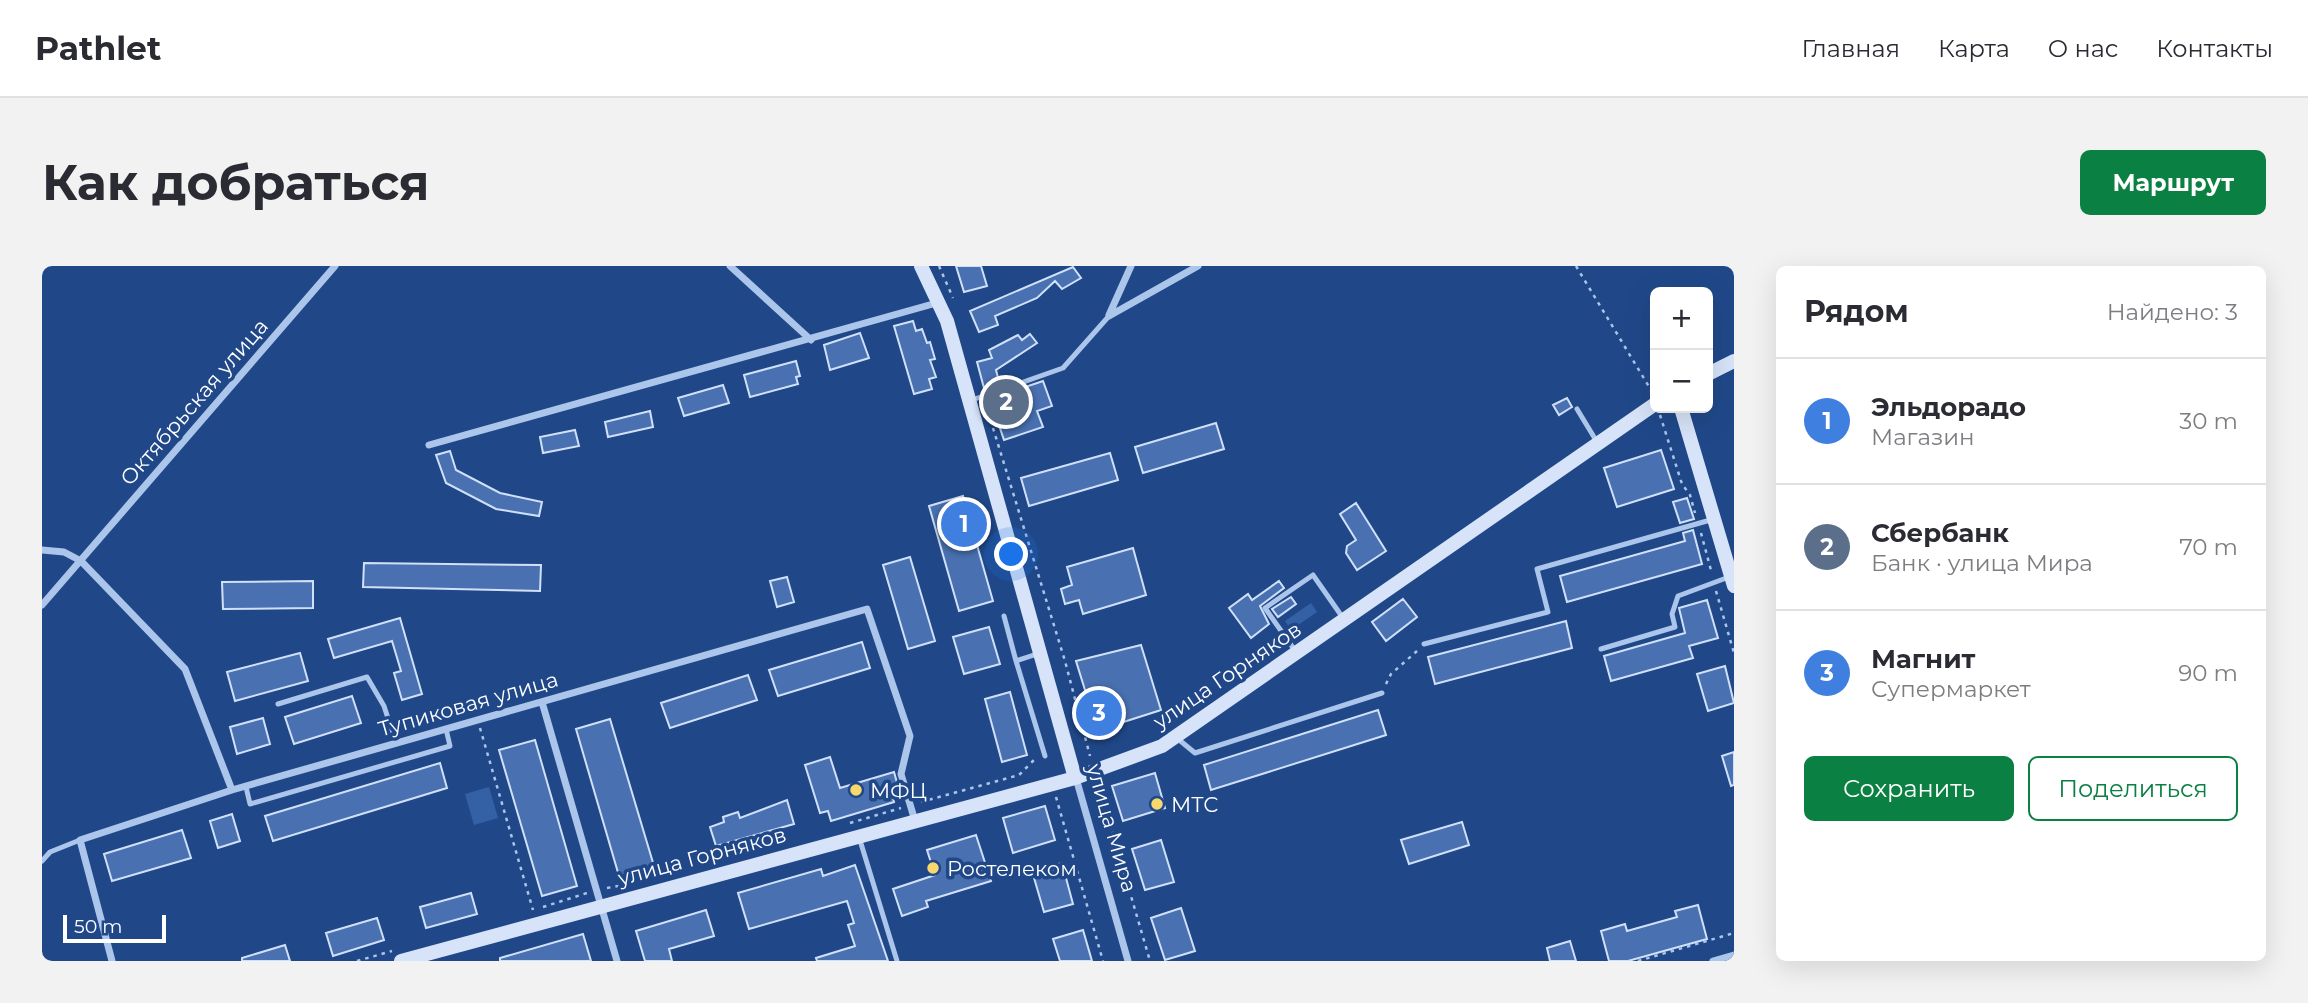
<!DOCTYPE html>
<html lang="ru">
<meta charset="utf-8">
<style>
:root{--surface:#fff;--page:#f2f2f3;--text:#2b2b33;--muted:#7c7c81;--line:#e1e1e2;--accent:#0b8043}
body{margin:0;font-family:Montserrat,sans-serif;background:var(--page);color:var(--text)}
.controls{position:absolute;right:21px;top:21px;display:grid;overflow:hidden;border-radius:10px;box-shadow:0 7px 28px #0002}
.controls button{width:63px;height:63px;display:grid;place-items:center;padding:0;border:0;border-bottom:2px solid var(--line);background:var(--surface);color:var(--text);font:35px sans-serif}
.scale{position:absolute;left:21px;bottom:18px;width:103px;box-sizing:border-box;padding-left:7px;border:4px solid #fff;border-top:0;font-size:19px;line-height:24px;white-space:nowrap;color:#fff;-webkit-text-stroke:5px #204889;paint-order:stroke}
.you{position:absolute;left:970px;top:289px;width:24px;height:24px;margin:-18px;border:5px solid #fff;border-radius:50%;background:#1a73e8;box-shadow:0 0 0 10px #1a73e833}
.badge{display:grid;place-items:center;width:46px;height:46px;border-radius:50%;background:var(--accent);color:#fff;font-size:23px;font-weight:700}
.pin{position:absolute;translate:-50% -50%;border:4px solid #fff;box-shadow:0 2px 7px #0006}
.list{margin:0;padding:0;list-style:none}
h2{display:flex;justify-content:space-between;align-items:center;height:91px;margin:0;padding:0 28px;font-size:30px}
h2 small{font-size:23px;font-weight:400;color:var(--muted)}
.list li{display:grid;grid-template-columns:46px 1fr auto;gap:21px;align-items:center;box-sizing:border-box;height:126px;padding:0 28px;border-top:2px solid var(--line)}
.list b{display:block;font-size:26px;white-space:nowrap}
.list p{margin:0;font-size:23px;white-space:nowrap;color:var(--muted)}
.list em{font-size:23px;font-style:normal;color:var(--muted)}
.actions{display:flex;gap:14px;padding:21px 28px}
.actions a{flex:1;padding:16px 0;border:2px solid var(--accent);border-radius:10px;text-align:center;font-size:24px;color:var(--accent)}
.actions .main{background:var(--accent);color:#fff}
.map{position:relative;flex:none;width:1692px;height:695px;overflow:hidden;border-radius:10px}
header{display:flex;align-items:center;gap:42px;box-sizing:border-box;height:98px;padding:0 35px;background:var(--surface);border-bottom:2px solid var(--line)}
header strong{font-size:33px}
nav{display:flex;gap:38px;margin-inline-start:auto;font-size:24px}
.intro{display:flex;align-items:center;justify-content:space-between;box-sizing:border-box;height:168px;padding:0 42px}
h1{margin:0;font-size:49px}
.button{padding:18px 32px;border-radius:10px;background:var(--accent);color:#fff;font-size:24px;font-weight:700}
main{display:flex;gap:42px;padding:0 42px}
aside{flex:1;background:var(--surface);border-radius:10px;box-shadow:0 7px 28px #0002}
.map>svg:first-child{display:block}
.green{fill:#3461a6}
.building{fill:#4971b1;stroke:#d0e0f8;stroke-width:2}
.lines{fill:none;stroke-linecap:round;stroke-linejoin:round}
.path{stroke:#abc5eb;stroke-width:2.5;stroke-dasharray:3.5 5;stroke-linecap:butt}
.service{stroke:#abc5eb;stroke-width:5}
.minor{stroke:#abc5eb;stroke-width:7}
.secondary{stroke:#d7e3f8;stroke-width:14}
.poi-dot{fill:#f8d76c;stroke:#204889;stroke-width:2.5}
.labels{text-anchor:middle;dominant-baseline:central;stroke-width:7;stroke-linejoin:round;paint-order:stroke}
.street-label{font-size:21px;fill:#fff;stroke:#204889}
.poi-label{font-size:21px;fill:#fff;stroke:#204889;text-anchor:start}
</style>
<header>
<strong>Pathlet</strong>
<nav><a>Главная</a><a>Карта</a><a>О нас</a><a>Контакты</a></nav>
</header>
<div class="intro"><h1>Как добраться</h1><a class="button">Маршрут</a></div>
<main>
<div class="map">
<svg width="1692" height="695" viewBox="0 0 1692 695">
<rect width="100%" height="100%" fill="#204889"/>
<!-- green -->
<path class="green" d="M 1269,337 L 1275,346 L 1249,364 L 1243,355 Z
M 447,521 L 456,552 L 432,559 L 423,528 Z"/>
<!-- building -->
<path class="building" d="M 914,0 L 939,0 L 945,20 L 922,26 Z
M 1031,1 L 1039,12 L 1020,23 L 1013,15 L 995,32 L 953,50 L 956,59 L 937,66 L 928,45 Z
M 871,55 L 874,65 L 880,63 L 885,77 L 888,76 L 893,93 L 888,94 L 894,111 L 887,113 L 890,123 L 872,128 L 852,60 Z
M 818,67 L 827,92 L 788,104 L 782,79 Z
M 988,68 L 995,77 L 954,104 L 958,119 L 942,122 L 935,96 L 950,92 L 947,84 L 976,69 L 980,74 Z
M 754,95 L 758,110 L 754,111 L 756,118 L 708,131 L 702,109 Z
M 1001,115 L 1010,140 L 995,145 L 1001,161 L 962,174 L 948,133 Z
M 681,119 L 687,137 L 642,150 L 636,132 Z
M 1525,132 L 1530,141 L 1517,149 L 1511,139 Z
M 608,145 L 611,161 L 566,171 L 563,156 Z
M 1174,157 L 1182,183 L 1101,207 L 1093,181 Z
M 533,164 L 537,180 L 501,187 L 498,171 Z
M 1619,184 L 1632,223 L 1575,241 L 1562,202 Z
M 408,185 L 414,204 L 458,227 L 500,236 L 497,250 L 454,243 L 404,217 L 394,189 Z
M 1068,187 L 1076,214 L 987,240 L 979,212 Z
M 921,230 L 951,335 L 917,345 L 887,240 Z
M 1645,232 L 1652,253 L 1638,257 L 1631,236 Z
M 1314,237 L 1344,285 L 1315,304 L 1304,287 L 1305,280 L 1314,274 L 1298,248 Z
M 1651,264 L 1660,298 L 1525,336 L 1518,310 L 1643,275 L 1641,267 Z
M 1091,282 L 1104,329 L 1041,348 L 1037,334 L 1023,338 L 1019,323 L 1030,319 L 1025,301 Z
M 868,291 L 893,375 L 866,383 L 841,299 Z
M 322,297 L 499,299 L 498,325 L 321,321 Z
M 745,311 L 752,336 L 735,341 L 728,315 Z
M 271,315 L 271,342 L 181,343 L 180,316 Z
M 1237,315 L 1242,322 L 1218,340 L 1227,358 L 1209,372 L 1187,342 L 1206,328 L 1210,334 Z
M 1249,331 L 1254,338 L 1236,351 L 1230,343 Z
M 1361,333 L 1375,351 L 1344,375 L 1330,356 Z
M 1665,334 L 1676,372 L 1647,380 L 1651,392 L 1569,415 L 1562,390 L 1643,367 L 1637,342 Z
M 358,352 L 380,428 L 360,434 L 352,407 L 359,405 L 350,375 L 292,392 L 286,373 Z
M 1524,355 L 1530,382 L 1393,418 L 1386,391 Z
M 947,361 L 958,398 L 922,408 L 911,371 Z
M 820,376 L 828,402 L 736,430 L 727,404 Z
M 1099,379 L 1119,444 L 1044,468 L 1040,454 L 1051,450 L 1034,395 Z
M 258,387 L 266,415 L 193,435 L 185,406 Z
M 1683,400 L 1692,437 L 1666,445 L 1655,408 Z
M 706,409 L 715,434 L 628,462 L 619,437 Z
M 968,426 L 985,489 L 960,496 L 943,433 Z
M 310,430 L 319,457 L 252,478 L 243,451 Z
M 1336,444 L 1344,469 L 1169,524 L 1162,499 Z
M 221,452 L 228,478 L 195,488 L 188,461 Z
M 568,453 L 612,600 L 577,610 L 534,463 Z
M 493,474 L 535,620 L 500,630 L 457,484 Z
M 1692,486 L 1692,519 L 1689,520 L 1680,490 Z
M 788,491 L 798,522 L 852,506 L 858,527 L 850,529 L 852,536 L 789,555 L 786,545 L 778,547 L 763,499 Z
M 398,497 L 405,522 L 231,575 L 223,550 Z
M 1113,507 L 1123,542 L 1081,555 L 1070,520 Z
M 745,534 L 752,558 L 674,580 L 668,561 L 682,556 L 681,551 L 696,546 L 698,552 Z
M 1003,540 L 1013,574 L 971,587 L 961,552 Z
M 190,548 L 198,575 L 176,582 L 168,555 Z
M 1420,556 L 1427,579 L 1367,598 L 1359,574 Z
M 140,564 L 149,592 L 70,615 L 62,588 Z
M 934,569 L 949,615 L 884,635 L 886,641 L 860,650 L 851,623 L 893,609 L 885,584 Z
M 1119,574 L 1132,616 L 1103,624 L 1090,583 Z
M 1020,597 L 1031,638 L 1002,646 L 990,605 Z
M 813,599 L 846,695 L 775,695 L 774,692 L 813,680 L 806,659 L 812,657 L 805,635 L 707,663 L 696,627 L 779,603 L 781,610 Z
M 429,627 L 435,648 L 384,662 L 378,641 Z
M 1656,639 L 1665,673 L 1586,695 L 1567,695 L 1559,665 L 1583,658 L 1585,665 L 1635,651 L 1633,645 Z
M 1139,642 L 1153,685 L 1123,694 L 1109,652 Z
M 664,644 L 672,670 L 627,683 L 630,695 L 603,695 L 594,665 Z
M 335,652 L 342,674 L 291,690 L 284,667 Z
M 1041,664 L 1050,695 L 1018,695 L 1011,673 Z
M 541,668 L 549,695 L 458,695 L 458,692 Z
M 1528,675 L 1534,695 L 1508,695 L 1505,682 Z
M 243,679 L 248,695 L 200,695 L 200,692 Z"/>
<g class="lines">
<!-- path -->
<path class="path" d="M 897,0 L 911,32
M 1534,0 L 1609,124
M 1618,149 L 1640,218 L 1648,229 L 1653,247
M 951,162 L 1023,395 L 1048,490
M 1659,267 L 1670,308
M 1674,325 L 1692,387
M 1344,418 L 1349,408 L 1375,385
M 438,462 L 491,644
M 1056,517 L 1108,695
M 1014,531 L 1061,695
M 879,536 L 977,509 L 994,492
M 808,557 L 859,542
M 565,622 L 582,619
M 501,641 L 545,627
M 315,695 L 350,685
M 1596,695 L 1692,667"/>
<!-- service -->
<path class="service" d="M 930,134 L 1021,102 L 1067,50
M 1535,143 L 1555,176
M 962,350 L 974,395
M 1382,378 L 1506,346 L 1495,303 L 1672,253
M 1559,383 L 1633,361 L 1630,348 L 1636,330 L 1687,311
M 1254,386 L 1223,342 L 1271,309 L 1301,352
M 995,388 L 974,395 L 1003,490
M 236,438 L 325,411 L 342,440 L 354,477
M 1136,473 L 1153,487 L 1340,427
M 204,521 L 208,538 L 408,480 L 404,463
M 817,571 L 855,695
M 0,595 L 8,586 L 38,574"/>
<!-- minor -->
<path class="minor" d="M 688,0 L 769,74
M 1067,49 L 1089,0
M 1067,50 L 1156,0
M 387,179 L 898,36
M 0,284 L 22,286 L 39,295 L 143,403 L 190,524
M 0,339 L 293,0
M 500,436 L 575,695
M 1034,512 L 1086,695
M 70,695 L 38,574 L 190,524 L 825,343 L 868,470 L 859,508 L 873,555
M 1671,695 L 1692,689"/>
<!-- secondary -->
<path class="secondary" d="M 879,0 L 905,55 L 1033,512
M 1666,108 L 1692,95
M 1639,142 L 1692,320
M 359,695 L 1033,512 L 1120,480 L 1613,138"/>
</g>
<!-- markers -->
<g class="poi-dot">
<circle cx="814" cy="524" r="7"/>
<circle cx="1115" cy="538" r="7"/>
<circle cx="891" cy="602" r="7"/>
</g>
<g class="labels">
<!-- street labels -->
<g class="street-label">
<text transform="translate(152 136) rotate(-49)">Октябрьская улица</text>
<text transform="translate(1185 409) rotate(-34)">улица Горняков</text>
<text transform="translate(426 438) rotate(-16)">Тупиковая улица</text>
<text transform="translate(1070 562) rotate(74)">улица Мира</text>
<text transform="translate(660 590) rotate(-15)">улица Горняков</text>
</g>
<!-- poi labels -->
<g class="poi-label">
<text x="828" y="524">МФЦ</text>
<text x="1129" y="538">МТС</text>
<text x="905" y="602">Ростелеком</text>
</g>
</g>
</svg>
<div class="controls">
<button>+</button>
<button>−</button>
</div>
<div class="scale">50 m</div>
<div class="you"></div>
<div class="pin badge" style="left:922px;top:258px;background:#3f7fe0">1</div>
<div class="pin badge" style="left:964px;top:136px;background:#5c6f8a">2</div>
<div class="pin badge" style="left:1057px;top:447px;background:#3f7fe0">3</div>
</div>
<aside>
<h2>Рядом<small>Найдено: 3</small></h2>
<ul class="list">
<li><span class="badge" style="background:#3f7fe0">1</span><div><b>Эльдорадо</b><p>Магазин</p></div><em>30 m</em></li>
<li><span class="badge" style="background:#5c6f8a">2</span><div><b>Сбербанк</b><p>Банк · улица Мира</p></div><em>70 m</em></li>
<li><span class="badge" style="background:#3f7fe0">3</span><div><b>Магнит</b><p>Супермаркет</p></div><em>90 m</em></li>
</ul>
<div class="actions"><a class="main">Сохранить</a><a>Поделиться</a></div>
</aside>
</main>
